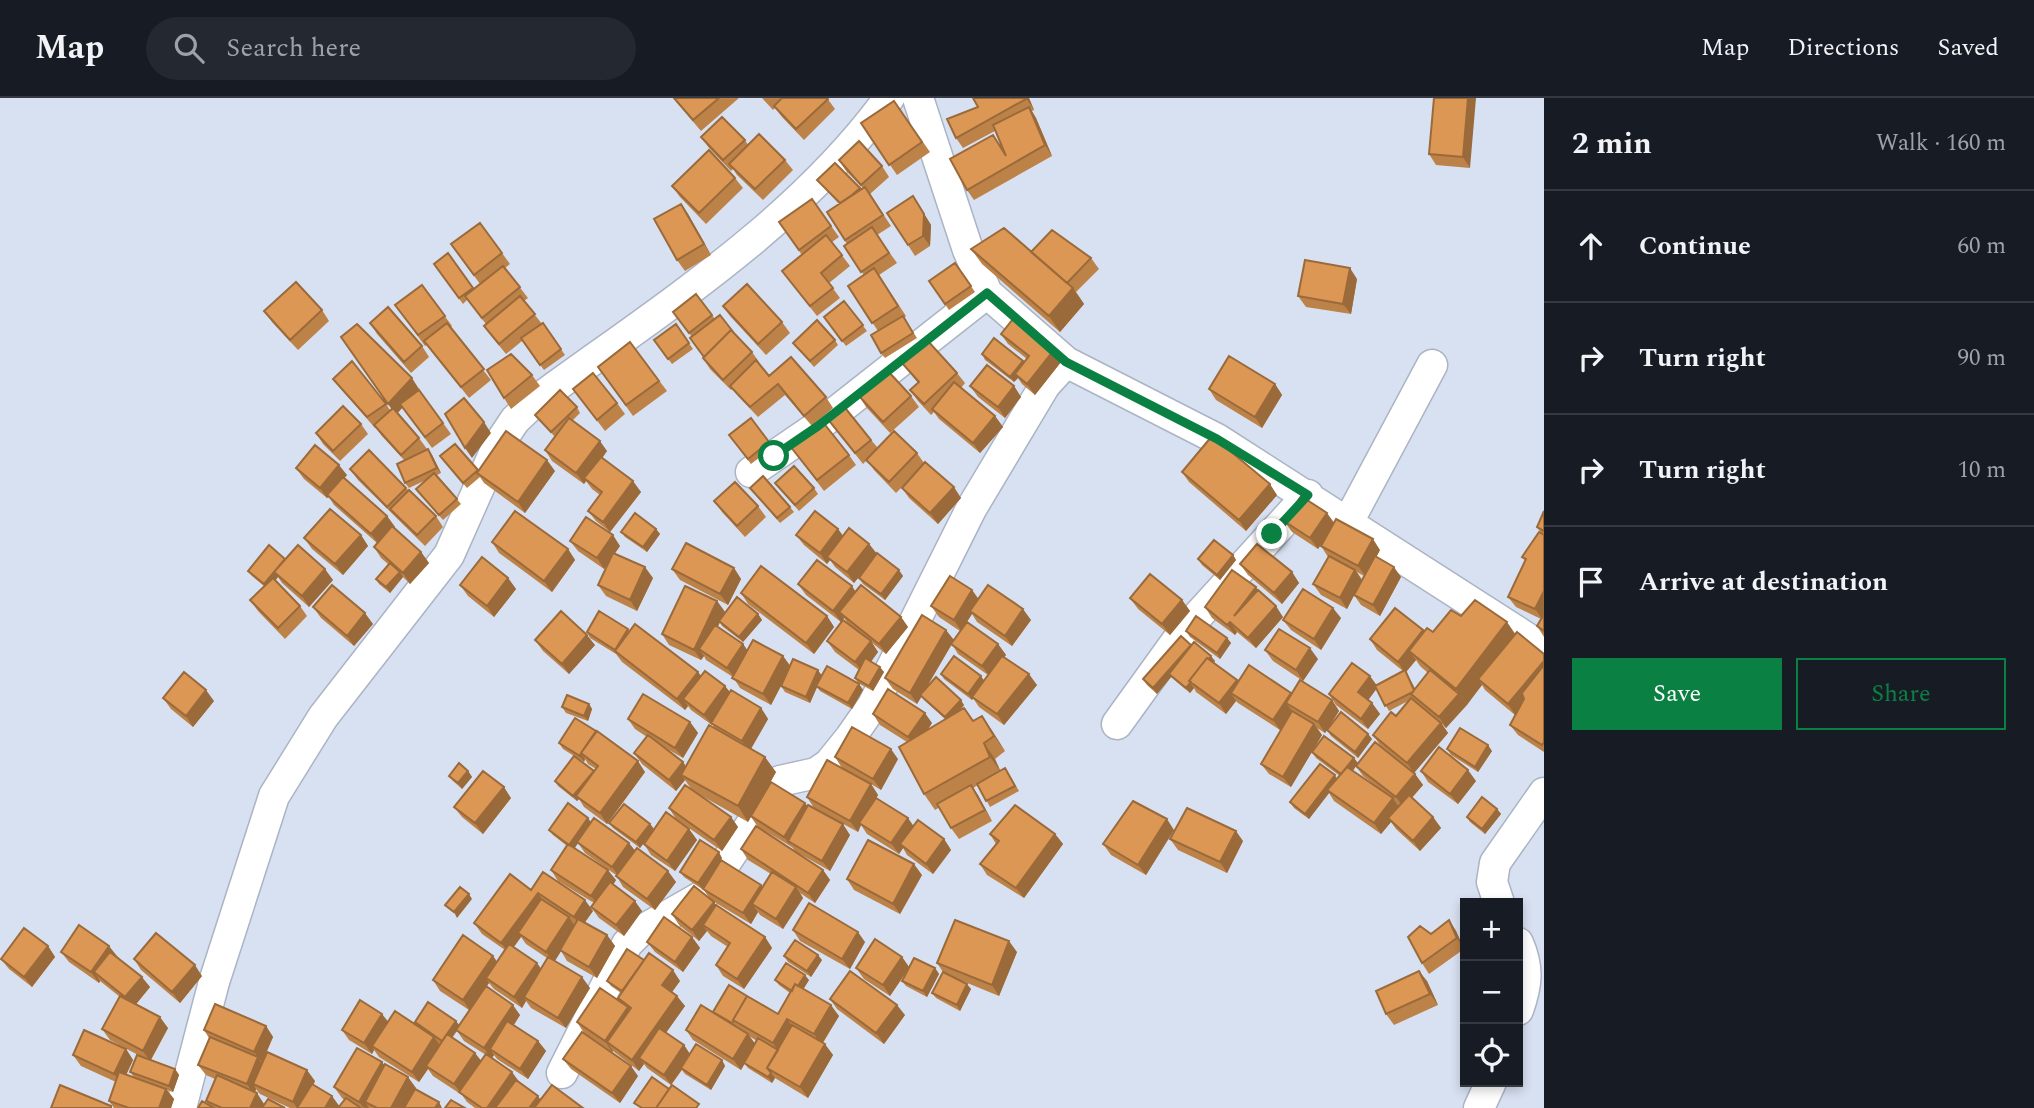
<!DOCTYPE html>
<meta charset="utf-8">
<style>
:root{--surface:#171b24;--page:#242831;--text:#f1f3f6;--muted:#9ea1a6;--line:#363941;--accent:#0b8043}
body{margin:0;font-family:Spectral,serif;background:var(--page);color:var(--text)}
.controls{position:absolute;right:21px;bottom:21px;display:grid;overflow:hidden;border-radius:0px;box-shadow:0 4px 10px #0003}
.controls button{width:63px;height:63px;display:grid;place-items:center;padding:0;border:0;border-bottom:2px solid var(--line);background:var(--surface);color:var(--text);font:35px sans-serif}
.stop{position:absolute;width:21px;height:21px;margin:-16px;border:5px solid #0b8043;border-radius:50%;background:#fff}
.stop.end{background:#0b8043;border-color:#fff;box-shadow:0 2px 7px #0008}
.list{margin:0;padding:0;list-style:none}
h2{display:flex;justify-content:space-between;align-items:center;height:91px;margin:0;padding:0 28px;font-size:30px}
h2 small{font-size:23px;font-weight:400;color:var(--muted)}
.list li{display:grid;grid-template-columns:46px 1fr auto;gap:21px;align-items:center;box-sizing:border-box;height:112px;padding:0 28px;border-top:2px solid var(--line)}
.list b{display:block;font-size:26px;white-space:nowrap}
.list em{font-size:23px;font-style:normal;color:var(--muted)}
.actions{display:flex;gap:14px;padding:21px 28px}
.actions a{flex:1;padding:16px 0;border:2px solid var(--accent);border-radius:0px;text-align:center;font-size:24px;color:var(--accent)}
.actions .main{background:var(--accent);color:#fff}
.icon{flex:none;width:38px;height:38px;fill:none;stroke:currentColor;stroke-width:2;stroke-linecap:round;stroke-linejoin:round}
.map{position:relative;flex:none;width:1544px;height:1010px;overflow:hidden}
header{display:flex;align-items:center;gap:42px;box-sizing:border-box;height:98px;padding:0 35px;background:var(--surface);border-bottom:2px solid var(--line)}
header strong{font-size:33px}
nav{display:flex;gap:38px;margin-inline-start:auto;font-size:24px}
.search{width:490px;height:63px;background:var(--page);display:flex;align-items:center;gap:18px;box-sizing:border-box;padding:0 24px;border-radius:38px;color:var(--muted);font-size:26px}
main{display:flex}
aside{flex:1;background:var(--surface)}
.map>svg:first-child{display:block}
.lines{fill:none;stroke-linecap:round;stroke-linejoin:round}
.minor-casing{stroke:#abb4c4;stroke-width:33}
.minor{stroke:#fff;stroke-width:30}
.wall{fill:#bd8248;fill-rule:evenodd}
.shaded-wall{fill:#9a6a3b}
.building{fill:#dc9754;stroke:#9a6a3b;stroke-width:2}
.route{stroke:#0b8043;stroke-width:9}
</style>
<header>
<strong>Map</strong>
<div class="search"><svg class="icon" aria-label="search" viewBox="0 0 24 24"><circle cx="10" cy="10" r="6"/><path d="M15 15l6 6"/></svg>Search here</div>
<nav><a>Map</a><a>Directions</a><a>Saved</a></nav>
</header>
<main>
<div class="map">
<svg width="1544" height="1010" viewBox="0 0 1544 1010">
<rect width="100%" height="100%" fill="#d8e1f2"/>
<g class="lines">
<defs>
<path id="minor" d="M 918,0 L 968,152 L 987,195 L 1066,264 L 1217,341 L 1544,551
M 751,374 L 818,328 L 987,195
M 1347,426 L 1432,267
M 1117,626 L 1184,533 L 1308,397
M 1499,805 L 1492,784 L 1495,765 L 1544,695
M 1518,845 C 1529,870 1527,887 1518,912
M 562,975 L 627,846 L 639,834 L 704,797 L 780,683 L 816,675 L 829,666 L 850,640 L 873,607 L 971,411 L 1045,287 L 1066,264
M 181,1010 L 214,884 L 274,698 L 323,619 L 449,457 L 497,349 L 515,322 L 533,305 C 658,213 797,127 889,0
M 1479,1010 L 1491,984"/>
</defs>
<!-- minor casing -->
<use href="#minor" class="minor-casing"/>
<!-- minor -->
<use href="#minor" class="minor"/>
</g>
<!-- wall -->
<path class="wall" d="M 673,0 L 739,0 L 701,33 Z
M 762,0 L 827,0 L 835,11 L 804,42 L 782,19 L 775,10 L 773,12 Z
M 973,0 L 1029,0 L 1034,12 L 1032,13 L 1036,20 L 1052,58 L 974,102 L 967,92 L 1004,52 L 995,33 L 963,50 L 956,40 L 978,9 Z
M 1434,0 L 1470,70 L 1436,67 L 1429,56 Z
M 894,3 L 930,54 L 897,77 L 861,25 Z
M 701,39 L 745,42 L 748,47 L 785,62 L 793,72 L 763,102 L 737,77 L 733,71 L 731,73 L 709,50 Z
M 839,62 L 882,68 L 889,79 L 870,96 L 891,128 L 877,137 L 897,165 L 879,177 L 906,218 L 904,220 L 917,240 L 885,260 L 881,255 L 878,233 L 848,188 L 864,177 L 844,148 L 847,146 L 827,114 L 839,106 L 817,82 L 835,65 L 861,92 L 863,90 L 846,73 Z
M 735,80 L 743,90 L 706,126 L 680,99 L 672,88 Z
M 812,101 L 839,139 L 832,144 L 850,168 L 829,185 L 840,200 L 817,218 L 782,173 L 802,157 L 779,124 Z
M 681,106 L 688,116 L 711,157 L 685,173 L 677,162 Z
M 920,109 L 931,127 L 930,148 L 915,158 L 908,147 Z
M 480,125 L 510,166 L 505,170 L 528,200 L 524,203 L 542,226 L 543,225 L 565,257 L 544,272 L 522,243 L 506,256 L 492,239 L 484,228 L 486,226 L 467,202 L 463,206 L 434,166 L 448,155 L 474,191 L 480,186 L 451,146 Z
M 971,151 L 1031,154 L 1091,160 L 1099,171 L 1076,194 L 1084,206 L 1060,234 L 982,166 Z
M 955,165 L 975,194 L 949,212 L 929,183 Z
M 1357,181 L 1351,216 L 1306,209 L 1298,198 Z
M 422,187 L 452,228 L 450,230 L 491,282 L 469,300 L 427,247 L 425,248 L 395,207 Z
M 696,196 L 715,221 L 734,236 L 752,254 L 759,264 L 758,265 L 769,278 L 826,299 L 833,310 L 812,328 L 785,297 L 758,319 L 738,298 L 732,291 L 731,292 L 710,271 L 703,260 L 704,259 L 692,239 L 673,214 Z
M 844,203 L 867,233 L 846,248 L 824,219 Z
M 723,208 L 782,224 L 790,235 L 766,257 L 730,218 Z
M 322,212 L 329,223 L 298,252 L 272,224 L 264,213 Z
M 370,225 L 422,248 L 429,259 L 411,275 L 377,236 Z
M 676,226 L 693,251 L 672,266 L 654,242 Z
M 1001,236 L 1053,253 L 1061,264 L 1035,297 L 1022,286 L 1018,280 L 1014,284 L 985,262 L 982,256 L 1024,264 L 1027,261 L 1008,246 Z
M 341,239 L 419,291 L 418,293 L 419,292 L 451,336 L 432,350 L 402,309 L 397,315 L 419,340 L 427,351 L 425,353 L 428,351 L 432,357 L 441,375 L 437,377 L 461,406 L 443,422 L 416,391 L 426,382 L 409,390 L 405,385 L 404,362 L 381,337 L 376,329 L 375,330 L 341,291 L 333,281 L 386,306 L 390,312 L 392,311 Z
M 835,242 L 838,247 L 814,269 L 793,245 Z
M 630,244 L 667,293 L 633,318 L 598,269 Z
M 902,265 L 957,275 L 965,285 L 961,290 L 995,318 L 1003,329 L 980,355 L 939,321 L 934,314 L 931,317 L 918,303 L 910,292 L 918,285 Z
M 532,277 L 540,288 L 511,311 L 504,300 Z
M 1275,286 L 1282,297 L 1262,330 L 1216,302 L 1209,291 Z
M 970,288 L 1014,288 L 1021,299 L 1005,320 L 978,299 Z
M 573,291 L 617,305 L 625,316 L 605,333 Z
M 859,298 L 911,298 L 919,309 L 890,335 L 866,309 Z
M 577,309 L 580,315 L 572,323 L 607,353 L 602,360 L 641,394 L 610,434 L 596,423 L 588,413 L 600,397 L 592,391 L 586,383 L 584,386 L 552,363 L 545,352 L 555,339 L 535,317 Z
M 826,319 L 871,342 L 878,350 L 917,355 L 924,365 L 961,400 L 938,426 L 909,400 L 902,390 L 913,378 L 896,395 L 874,372 L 867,362 L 863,366 Z
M 751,320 L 773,349 L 751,366 L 729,337 Z
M 361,326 L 368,336 L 340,363 L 323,346 L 316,335 Z
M 790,348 L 849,357 L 856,367 L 824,393 Z
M 440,358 L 478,373 L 555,373 L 525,415 L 484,385 L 480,379 L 467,390 Z
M 296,370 L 347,377 L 344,380 L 387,418 L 395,429 L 394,430 L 421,454 L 429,465 L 410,486 L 403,479 L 390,495 L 379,486 L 376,481 L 388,466 L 381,460 L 374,449 L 377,445 L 334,407 L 329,399 L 327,400 L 304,381 Z
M 350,371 L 406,390 L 436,418 L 443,429 L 425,448 L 358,382 Z
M 1182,374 L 1277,397 L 1246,433 L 1189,384 Z
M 775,385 L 814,390 L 818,396 L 799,413 Z
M 750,390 L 790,409 L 794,414 L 780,425 Z
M 714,403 L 758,408 L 766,419 L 745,439 L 722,414 Z
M 1544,413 L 1544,539 L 1537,528 L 1541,521 L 1516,509 L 1508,499 L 1525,463 L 1522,459 L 1541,435 L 1537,429 Z
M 1284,423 L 1334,424 L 1380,452 L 1376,459 L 1401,479 L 1380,518 L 1361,507 L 1354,497 L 1347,511 L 1321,497 L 1313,486 L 1328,459 L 1321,448 L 1326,439 L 1318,451 L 1292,434 ZM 1357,474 L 1364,478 L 1362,482 Z
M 656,431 L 660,436 L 647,454 L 625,439 L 621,434 Z
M 838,431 L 843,438 L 869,446 L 877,456 L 903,478 L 885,502 L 863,486 L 859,480 L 872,463 L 854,485 L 835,469 L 830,462 L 827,466 L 804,447 L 796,437 Z
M 361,437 L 368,448 L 343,477 L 312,451 L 304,440 Z
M 570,443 L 620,448 L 615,455 L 653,480 L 637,513 L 606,498 L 598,487 L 609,464 L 604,471 L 578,453 Z
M 492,444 L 568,451 L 575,462 L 552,494 L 499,455 Z
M 1233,457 L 1236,462 L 1220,482 L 1202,467 L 1198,461 Z
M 286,461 L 333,482 L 309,509 L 282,485 L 278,479 L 275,483 L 300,508 L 307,518 L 285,541 L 258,513 L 250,502 L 264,488 L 252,478 L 248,473 Z
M 1240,466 L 1292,474 L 1299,485 L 1282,506 L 1248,477 Z
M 734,470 L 741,481 L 728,507 L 680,482 L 672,471 Z
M 508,480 L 516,491 L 494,519 L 468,498 L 460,487 Z
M 798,486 L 855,493 L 901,519 L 908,529 L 886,556 L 871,544 L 878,554 L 871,563 L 884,574 L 873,593 L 858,585 L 855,580 L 859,572 L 835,554 L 827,543 L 847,524 L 844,520 L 841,524 L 806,497 Z
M 972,492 L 978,501 L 1031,522 L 1012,548 L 977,524 L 972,516 L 966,525 L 998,546 L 1006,557 L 1004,559 L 1037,587 L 1004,627 L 979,609 L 973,600 L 972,602 L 944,581 L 941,576 L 984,582 L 988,577 L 958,556 L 952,546 L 926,590 L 964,607 L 961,612 L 973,623 L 982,618 L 1005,653 L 995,661 L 1000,673 L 1009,676 L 1019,693 L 990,709 L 978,687 L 973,690 L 992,723 L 959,741 L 951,730 L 940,709 L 935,712 L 924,696 L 907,644 L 880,627 L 873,616 L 932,625 L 928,631 L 945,621 L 924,602 L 922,598 L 917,606 L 893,591 L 885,580 L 954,542 L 960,533 L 939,519 L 931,508 Z
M 1259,493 L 1283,519 L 1256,550 L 1237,534 L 1235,537 L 1212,520 L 1205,509 Z
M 741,495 L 827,518 L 834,529 L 814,556 L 748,506 Z
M 1130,500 L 1182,502 L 1190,513 L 1170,537 L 1138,511 Z
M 717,503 L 725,514 L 723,518 L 758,516 L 762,522 L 743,544 L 722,528 L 720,524 L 717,529 L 743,546 L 747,552 L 783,558 L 790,568 L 859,586 L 863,592 L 852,611 L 820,593 L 817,589 L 810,605 L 785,594 L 781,588 L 783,583 L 771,607 L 740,590 L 733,579 L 706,562 L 704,558 L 701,562 L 669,547 L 662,536 Z
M 313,509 L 373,526 L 354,548 L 321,520 Z
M 1461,518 L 1516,536 L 1544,556 L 1544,654 L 1518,637 L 1510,627 L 1517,615 L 1515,617 L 1485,592 L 1482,587 L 1446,630 L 1442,626 L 1448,635 L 1414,675 L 1380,647 L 1373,637 L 1396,618 L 1408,603 L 1389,613 L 1376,591 L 1368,602 L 1372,605 L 1380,616 L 1368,631 L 1336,607 L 1329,596 L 1377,587 L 1403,573 L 1377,552 L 1370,541 L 1424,534 L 1433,534 ZM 1416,562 L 1420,568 L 1428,575 L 1415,591 L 1406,574 Z
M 1341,520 L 1321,552 L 1291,532 L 1283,522 Z
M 628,531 L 630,533 L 698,574 L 701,578 L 725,588 L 730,594 L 761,610 L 768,621 L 751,651 L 776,674 L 766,692 L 808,708 L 850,737 L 830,773 L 800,756 L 823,772 L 830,782 L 815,805 L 800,795 L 803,800 L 783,831 L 760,817 L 758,814 L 751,826 L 711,802 L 703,791 L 763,789 L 771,776 L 748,762 L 741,751 L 758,729 L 751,719 L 748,724 L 693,693 L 731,719 L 738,729 L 722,753 L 676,721 L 669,710 L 692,692 L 685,682 L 676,693 L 642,666 L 634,655 L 647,639 L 635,631 L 628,621 L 690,624 L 698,635 L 683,660 L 662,648 L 683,664 L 686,669 L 715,631 L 712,626 L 712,627 L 691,612 L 688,608 L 685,612 L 622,564 L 616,556 L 590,540 L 587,534 ZM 762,731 L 792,749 L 795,753 Z
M 1186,533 L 1227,540 L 1231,545 L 1220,561 L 1190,539 Z
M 535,542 L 595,547 L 569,576 L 543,553 Z
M 1191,548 L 1215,563 L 1214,565 L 1238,584 L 1291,595 L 1292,596 L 1332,602 L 1339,613 L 1325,635 L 1317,630 L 1322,637 L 1291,689 L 1269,676 L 1261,666 L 1286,623 L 1280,632 L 1238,605 L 1236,603 L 1226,616 L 1196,594 L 1194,590 L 1190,595 L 1171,579 L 1157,596 L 1147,587 L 1143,581 Z
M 1265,552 L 1318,561 L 1303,583 L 1273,563 Z
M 163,600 L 214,603 L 193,629 L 171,611 Z
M 589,606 L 592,611 L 588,623 L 566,615 L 562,609 Z
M 1327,632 L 1368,636 L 1372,641 L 1358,660 L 1331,638 Z
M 559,645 L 645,674 L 607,726 L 584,709 L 579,701 L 577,703 L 558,688 L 555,683 L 574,658 L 563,651 ZM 577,660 L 584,664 L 585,661 L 588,666 L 596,671 L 594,673 Z
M 1447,651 L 1492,653 L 1478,674 L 1451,657 Z
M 1312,654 L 1358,665 L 1415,676 L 1423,687 L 1412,700 L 1433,719 L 1441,730 L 1420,753 L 1396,731 L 1391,724 L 1381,736 L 1334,703 L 1329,695 L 1309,721 L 1294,710 L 1290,704 L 1337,681 L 1340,678 L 1316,660 ZM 1356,668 L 1363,678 L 1381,692 L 1353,673 Z
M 835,659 L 898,661 L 881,692 L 871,686 L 878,697 L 876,700 L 913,728 L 944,741 L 951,752 L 933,776 L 907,757 L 903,750 L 899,756 L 867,736 L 861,727 L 858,734 L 814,710 L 807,699 L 842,670 Z
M 468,673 L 472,679 L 462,691 L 453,683 L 449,678 Z
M 1421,673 L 1476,683 L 1458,706 L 1428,684 Z
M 511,700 L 483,736 L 462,719 L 454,709 Z
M 1497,711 L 1501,716 L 1485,736 L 1470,724 L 1467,719 Z
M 588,720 L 591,725 L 635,753 L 676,784 L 655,812 L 623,789 L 616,777 L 585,755 L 578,745 L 575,750 L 616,782 L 613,787 L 642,813 L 624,838 L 599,820 L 591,809 L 594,805 L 558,783 L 551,772 L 567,748 L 553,737 L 549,732 Z
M 609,725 L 650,726 L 654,731 L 689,731 L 697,742 L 675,773 L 651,757 L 644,746 L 654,732 L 640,750 L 613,730 Z
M 1174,732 L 1146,777 L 1111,757 L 1103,746 Z
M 990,736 L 1055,736 L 1063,746 L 1024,800 L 987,777 L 980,766 L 996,746 Z
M 1170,741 L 1243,743 L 1227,775 L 1178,752 Z
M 722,760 L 702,791 L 684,779 L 680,774 Z
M 922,777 L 900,816 L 854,792 L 847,781 Z
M 531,792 L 593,813 L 584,825 L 607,837 L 615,848 L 597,880 L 567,863 L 561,853 L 555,863 L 590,890 L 566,930 L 531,910 L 526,903 L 522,910 L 494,891 L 489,885 L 486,889 L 520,917 L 514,927 L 538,943 L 546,953 L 528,981 L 497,961 L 494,957 L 492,960 L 540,1002 L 583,1010 L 475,1010 L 467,1004 L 462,997 L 433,978 L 428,971 L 419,984 L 379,959 L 374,952 L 372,956 L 349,942 L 342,932 L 388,923 L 417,928 L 415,924 L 459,928 L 469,912 L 440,893 L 433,882 L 493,858 L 497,864 L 505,852 L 482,836 L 474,825 ZM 521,839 L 526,846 L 547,860 L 541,871 L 514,849 ZM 457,933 L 464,943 L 486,957 L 481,963 L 452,940 Z
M 714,804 L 716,807 L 765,839 L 772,850 L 744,891 L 723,878 L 716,867 L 728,849 L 711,838 L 707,833 L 699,843 L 679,827 L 672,816 Z
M 1449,822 L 1456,833 L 1464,851 L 1429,876 L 1422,865 L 1431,836 Z
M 793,832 L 865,844 L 850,871 L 800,843 Z
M 692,839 L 700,850 L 683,874 L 655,854 L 647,844 Z
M 48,848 L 55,859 L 32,889 L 9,871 L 1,861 Z
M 61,854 L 117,858 L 150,889 L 136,906 L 168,930 L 151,962 L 175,971 L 179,977 L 173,994 L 167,992 L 174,1001 L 171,1010 L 114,1010 L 109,1003 L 116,984 L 81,968 L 73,957 L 126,951 L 133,962 L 126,977 L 134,979 L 130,974 L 140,958 L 110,942 L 102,931 L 120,899 L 100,883 L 99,885 L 69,864 Z
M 1017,854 L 999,898 L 960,882 L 971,891 L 960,913 L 936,900 L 932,895 L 943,874 L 937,865 Z
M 784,858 L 822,862 L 811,879 L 788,864 Z
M 902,859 L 909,869 L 935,870 L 939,876 L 927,899 L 906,888 L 902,883 L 908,872 L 890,898 L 864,881 L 856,870 Z
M 134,861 L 202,878 L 180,905 L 141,872 Z
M 775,882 L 809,882 L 803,891 L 839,918 L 823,945 L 833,957 L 808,1000 L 775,980 L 772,985 L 748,970 L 744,965 L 741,972 L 693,942 L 686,932 L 713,914 L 778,916 L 790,895 L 779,887 ZM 749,938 L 757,943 L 755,946 Z
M 607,883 L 680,883 L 672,894 L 685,908 L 666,935 L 684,947 L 690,956 L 722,962 L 725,968 L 711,992 L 685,976 L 682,972 L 671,987 L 647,970 L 644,966 L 639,973 L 613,953 L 612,954 L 584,935 L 577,924 L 621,904 L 618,900 L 621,895 L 611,888 Z
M 1427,883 L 1438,907 L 1394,927 L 1386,916 Z
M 830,901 L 905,917 L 884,946 L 837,911 Z
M 266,928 L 273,939 L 262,965 L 315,983 L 313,987 L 339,1008 L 344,1002 L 342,1000 L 334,989 L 382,964 L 385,968 L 416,990 L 414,992 L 442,1010 L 290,1010 L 260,996 L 256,991 L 255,994 L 264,1006 L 262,1010 L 198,1010 L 209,1007 L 206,1003 L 215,981 L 206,977 L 198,967 L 209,940 L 204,932 Z
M 563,961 L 638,978 L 620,1005 L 571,971 Z"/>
<!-- shaded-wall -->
<path class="shaded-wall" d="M 1026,0 L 1029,0 L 1034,12 Z
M 1468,0 L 1476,0 L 1470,70 L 1463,59 Z
M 1029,9 L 1036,20 L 1052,58 L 1045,47 Z
M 913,98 L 931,127 L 930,148 L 923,138 Z
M 681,106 L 688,116 L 711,157 L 704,146 Z
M 1350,170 L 1357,181 L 1351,216 L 1343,206 Z
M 1073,190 L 1084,206 L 1060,234 L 1049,218 Z
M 1053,253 L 1061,264 L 1035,297 L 1027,286 Z
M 1023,263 L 1027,269 L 1015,276 L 1018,280 L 1014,284 L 1010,279 Z
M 412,280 L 419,291 L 396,317 L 388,306 Z
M 1275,286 L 1282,297 L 1262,330 L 1255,319 Z
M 1014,288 L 1021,299 L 1005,320 L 998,309 Z
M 995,318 L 1003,329 L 980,355 L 973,345 Z
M 484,324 L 491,335 L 472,360 L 465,350 Z
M 600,343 L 607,353 L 587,382 L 584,380 L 586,383 L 584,386 L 576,375 Z
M 428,351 L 432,357 L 441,375 L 437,370 Z
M 547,362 L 555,373 L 525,415 L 518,404 Z
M 339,367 L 347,377 L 327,400 L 320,390 Z
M 633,383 L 641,394 L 610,434 L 603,424 Z
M 1270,386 L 1277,397 L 1246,433 L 1239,422 Z
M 954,389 L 961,400 L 938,426 L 930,415 Z
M 1327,415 L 1335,426 L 1318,451 L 1310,440 Z
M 387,418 L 395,429 L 379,447 L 371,436 Z
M 656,431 L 660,436 L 647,454 L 643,449 Z
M 838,431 L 846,442 L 827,459 L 830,462 L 827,466 L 820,455 Z
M 361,437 L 368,448 L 343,477 L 335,466 Z
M 613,437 L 620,448 L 604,471 L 597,460 Z
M 1373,441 L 1380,452 L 1366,479 L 1358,468 Z
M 869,446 L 877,456 L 854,485 L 847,474 Z
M 568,451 L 575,462 L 552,494 L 544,483 Z
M 421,454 L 429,465 L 410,486 L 403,475 Z
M 1233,457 L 1236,462 L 1220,482 L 1217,477 Z
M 645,469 L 653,480 L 637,513 L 630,502 Z
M 1394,469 L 1401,479 L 1380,518 L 1373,507 Z
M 734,470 L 741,481 L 728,507 L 720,496 Z
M 325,471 L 333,482 L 309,509 L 302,498 Z
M 899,472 L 903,478 L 885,502 L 881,496 Z
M 1355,472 L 1362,482 L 1347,511 L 1340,500 Z
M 274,474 L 278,479 L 268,491 L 264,486 Z
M 400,474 L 403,479 L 390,495 L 386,489 Z
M 1292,474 L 1299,485 L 1282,506 L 1274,495 Z
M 508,480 L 516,491 L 494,519 L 487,508 Z
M 852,488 L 859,499 L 839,514 L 844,520 L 841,524 L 833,513 Z
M 1256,489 L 1263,500 L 1234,518 Z
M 972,492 L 980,503 L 970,513 L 972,516 L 961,533 L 954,522 Z
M 1544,493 L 1544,520 L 1543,522 L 1535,511 Z
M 1182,502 L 1190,513 L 1170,537 L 1162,526 Z
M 717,503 L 725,514 L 705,555 L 699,551 L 704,558 L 701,562 L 694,552 Z
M 1276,508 L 1283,519 L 1256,550 L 1248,540 Z
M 1333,510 L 1341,520 L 1321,552 L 1314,541 Z
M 1023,511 L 1031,522 L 1012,548 L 1005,538 Z
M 365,515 L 373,526 L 354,548 L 347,538 Z
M 758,516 L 762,522 L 743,544 L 739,539 Z
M 827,518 L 834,529 L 814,556 L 806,545 Z
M 901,519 L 908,529 L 886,556 L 879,546 Z
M 1230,524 L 1237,534 L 1235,537 L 1227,527 Z
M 1507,524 L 1518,540 L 1478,581 L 1482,587 L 1467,607 L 1456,591 Z
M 946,532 L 954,542 L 917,606 L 910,595 Z
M 1423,532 L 1431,543 L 1409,553 L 1416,562 L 1406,574 L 1419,598 L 1398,564 Z
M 587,537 L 595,547 L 569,576 L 562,566 Z
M 1227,540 L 1231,545 L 1220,561 L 1217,555 Z
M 871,543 L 878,554 L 863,575 L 855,564 Z
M 743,546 L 750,556 L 735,580 L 727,570 Z
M 998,546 L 1006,557 L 990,579 L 982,568 Z
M 1191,547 L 1194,552 L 1169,576 L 1171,579 L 1157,596 L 1153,590 Z
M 1310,550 L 1318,561 L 1303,583 L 1296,572 Z
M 783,558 L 791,569 L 771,607 L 763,596 Z
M 1211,558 L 1215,563 L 1196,588 L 1191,584 Z
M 1544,563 L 1544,582 L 1515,617 L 1508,606 Z
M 880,569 L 884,574 L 873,593 L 869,588 Z
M 818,572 L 822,578 L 810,605 L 806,599 Z
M 698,574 L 706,585 L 683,601 L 688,608 L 685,612 L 677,601 Z
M 1029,576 L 1037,587 L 1004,627 L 997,616 Z
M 981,578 L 985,584 L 972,602 L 968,596 Z
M 1370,578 L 1378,589 L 1366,605 L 1358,594 Z
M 1237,582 L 1244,592 L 1231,595 L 1236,603 L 1226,616 L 1219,605 Z
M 1190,585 L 1194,590 L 1190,595 L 1186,590 Z
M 859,586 L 863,592 L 852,611 L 848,605 Z
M 725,588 L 733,599 L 712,627 L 704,617 Z
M 206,592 L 214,603 L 193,629 L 186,618 Z
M 1291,595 L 1298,605 L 1286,605 L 1293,614 L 1280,632 L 1273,622 Z
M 1459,596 L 1467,607 L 1446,630 L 1439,619 Z
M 961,602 L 964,607 L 949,624 L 945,619 Z
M 1332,602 L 1339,613 L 1325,635 L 1318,624 Z
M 1372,605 L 1380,616 L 1368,631 L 1361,621 Z
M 589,606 L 592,611 L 588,623 L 584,618 Z
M 761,610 L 768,621 L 749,654 L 742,643 Z
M 925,615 L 932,625 L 916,650 L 908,639 Z
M 982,618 L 993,634 L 1005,653 L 994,638 Z
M 690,624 L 698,635 L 683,660 L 675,650 Z
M 1441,625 L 1448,635 L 1414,675 L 1407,665 Z
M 1314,626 L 1322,637 L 1291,689 L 1283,679 Z
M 1368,636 L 1372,641 L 1358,660 L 1355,654 Z
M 984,645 L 995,661 L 1001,674 L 990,659 Z
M 1488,647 L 1492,653 L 1478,674 L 1475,669 Z
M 891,651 L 898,661 L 881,692 L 873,681 Z
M 581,656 L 585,661 L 584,664 L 580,658 Z
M 765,659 L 776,674 L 748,724 L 738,708 Z
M 1354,660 L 1358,665 L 1346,682 L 1342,677 Z
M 638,663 L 645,674 L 607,726 L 600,715 Z
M 683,664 L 690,675 L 681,677 L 685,682 L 676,693 L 669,682 Z
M 1468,672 L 1476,683 L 1458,706 L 1450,696 Z
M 468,673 L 472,679 L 462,691 L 458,685 Z
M 594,673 L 597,678 L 576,698 L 579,701 L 577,703 L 573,698 Z
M 1415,676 L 1423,687 L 1403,709 L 1396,699 Z
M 1335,677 L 1338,683 L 1327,692 L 1329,695 L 1309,721 L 1305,716 Z
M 871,686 L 878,697 L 862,726 L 859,725 L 861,727 L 858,734 L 850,723 Z
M 971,687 L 978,697 L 992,723 L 985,712 Z
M 504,689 L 511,700 L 483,736 L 475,725 Z
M 1393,700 L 1400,711 L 1388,720 L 1391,724 L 1381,736 L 1374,725 Z
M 805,705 L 813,715 L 788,743 L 792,750 L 784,739 Z
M 1497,711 L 1501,716 L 1485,736 L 1482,731 Z
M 731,719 L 738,729 L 722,753 L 714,742 Z
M 1433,719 L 1441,730 L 1420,753 L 1413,743 Z
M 588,720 L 592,726 L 573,752 L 569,747 Z
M 908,720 L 915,730 L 900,746 L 903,750 L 899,756 L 891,745 Z
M 1167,721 L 1174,732 L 1146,777 L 1138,767 Z
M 650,726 L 654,731 L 640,750 L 636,744 Z
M 843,726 L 850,737 L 830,773 L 822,763 Z
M 689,731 L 697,742 L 675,773 L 667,763 Z
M 1236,733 L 1243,743 L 1227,775 L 1220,764 Z
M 1055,736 L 1063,746 L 1024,800 L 1016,790 Z
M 944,741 L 951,752 L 933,776 L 926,766 Z
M 629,745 L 637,755 L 619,779 L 612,769 Z
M 719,754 L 722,760 L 702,791 L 698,785 Z
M 914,766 L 922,777 L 900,816 L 893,806 Z
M 608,772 L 616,782 L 599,809 L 591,798 Z
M 823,772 L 830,782 L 815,805 L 808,795 Z
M 668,773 L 676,784 L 655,812 L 647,801 Z
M 761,787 L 769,797 L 752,806 L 758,814 L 751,826 L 743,815 Z
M 796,789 L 803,800 L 783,831 L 776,821 Z
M 538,795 L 545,806 L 518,835 L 521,839 L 509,855 L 501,845 Z
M 469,796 L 472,801 L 457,820 L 454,814 Z
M 585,802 L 593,813 L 581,830 L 574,819 Z
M 635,803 L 642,813 L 624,838 L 616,827 Z
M 714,804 L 721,815 L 703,827 L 707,833 L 699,843 L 692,832 Z
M 569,819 L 576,830 L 554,864 L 546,854 Z
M 1449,822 L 1456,833 L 1464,851 L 1457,840 Z
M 858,834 L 865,844 L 850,871 L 842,861 Z
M 607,837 L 615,848 L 597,880 L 589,869 Z
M 692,839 L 700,850 L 683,874 L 675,864 Z
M 765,839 L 772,850 L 744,891 L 737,881 Z
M 1009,843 L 1017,854 L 999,898 L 992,887 Z
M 48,848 L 55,859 L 32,889 L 24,879 Z
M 109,848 L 117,858 L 94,874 L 100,883 L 99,885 L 91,874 Z
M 818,857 L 822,862 L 811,879 L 807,873 Z
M 493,858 L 500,868 L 486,880 L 489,885 L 470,913 L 463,902 Z
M 902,859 L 909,869 L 890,898 L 883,887 Z
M 537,865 L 545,876 L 524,899 L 526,903 L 522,910 L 514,899 Z
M 195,867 L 202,878 L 180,905 L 172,894 Z
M 935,870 L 939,876 L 927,899 L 923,893 Z
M 673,872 L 680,883 L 669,898 L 662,887 Z
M 1419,873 L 1427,883 L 1438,907 L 1430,896 Z
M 805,877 L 809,882 L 798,900 L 794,894 Z
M 142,879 L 150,889 L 133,910 L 125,899 Z
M 582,879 L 590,890 L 566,930 L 558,920 Z
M 967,886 L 971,891 L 960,913 L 957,907 Z
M 677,898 L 685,908 L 645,964 L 639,960 L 644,966 L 639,973 L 632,962 Z
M 513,907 L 520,917 L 496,954 L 490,951 L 494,957 L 491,961 L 484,950 Z
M 831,907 L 839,918 L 821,947 L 814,936 Z
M 897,907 L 905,917 L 884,946 L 876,935 Z
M 628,909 L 636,920 L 607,944 L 613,953 L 612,954 L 605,943 Z
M 382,916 L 390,926 L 372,948 L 374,952 L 372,956 L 364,945 Z
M 160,919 L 168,930 L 150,963 L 143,953 Z
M 787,921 L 795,932 L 780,956 L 773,945 Z
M 456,923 L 460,928 L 446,948 L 442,943 Z
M 266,928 L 273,939 L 262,964 L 254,954 Z
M 748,936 L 756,947 L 741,972 L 733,961 Z
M 434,939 L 442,950 L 426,968 L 428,971 L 419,984 L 412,974 Z
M 538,943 L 546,953 L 528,981 L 520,971 Z
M 825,946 L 833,957 L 808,1000 L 800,989 Z
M 684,947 L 691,958 L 671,987 L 664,977 Z
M 126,951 L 133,962 L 122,986 L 114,976 Z
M 475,955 L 483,965 L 459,994 L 462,997 L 454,986 Z
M 258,959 L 265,970 L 253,986 L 256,991 L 254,997 L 247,986 Z
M 722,962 L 725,968 L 711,992 L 707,987 Z
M 382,964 L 390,975 L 365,1004 L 369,1010 L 364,1010 L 359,1004 Z
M 631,968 L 638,978 L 620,1005 L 612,995 Z
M 175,971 L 179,977 L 173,994 L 169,988 Z
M 307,972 L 315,983 L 302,1010 L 297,1010 L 293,1004 Z
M 512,974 L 520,985 L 502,1010 L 487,1010 Z
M 771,975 L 775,980 L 772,985 L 768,979 Z
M 408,979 L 416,990 L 404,1010 L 391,1010 Z
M 166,991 L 174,1001 L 171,1010 L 159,1010 Z
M 257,995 L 264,1006 L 262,1010 L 250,1010 Z
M 332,998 L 340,1009 L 339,1010 L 325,1010 Z
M 538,998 L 545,1008 L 544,1010 L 529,1010 Z
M 439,1004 L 442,1010 L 435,1010 Z"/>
<!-- building -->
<path class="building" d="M 674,0 L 719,0 L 693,22 Z
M 782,0 L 827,0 L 828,1 L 796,31 L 774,8 Z
M 973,0 L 1026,0 L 1026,1 L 956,40 L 947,21 L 978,9 Z
M 1434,0 L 1468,0 L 1463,59 L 1429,56 Z
M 894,3 L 922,44 L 889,67 L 861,25 Z
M 1029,9 L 1045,47 L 967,92 L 950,61 L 993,37 L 1006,58 L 993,27 Z
M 722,19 L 745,42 L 723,62 L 701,39 Z
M 759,36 L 785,62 L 755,91 L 729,66 Z
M 859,43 L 882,68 L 861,87 L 839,62 Z
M 709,52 L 735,80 L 699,115 L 672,88 Z
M 835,65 L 860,90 L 852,97 L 840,105 L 817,82 Z
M 865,89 L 883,117 L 845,142 L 827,114 Z
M 913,98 L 924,116 L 923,138 L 908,147 L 887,115 Z
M 812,101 L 831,128 L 799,152 L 779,124 Z
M 681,106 L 704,146 L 677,162 L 654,121 Z
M 480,125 L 502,155 L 474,177 L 451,146 Z
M 872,129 L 889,155 L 861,174 L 844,148 Z
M 1004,130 L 1073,190 L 1049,218 L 971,151 Z
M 1052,132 L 1091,160 L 1067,185 L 1031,154 Z
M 826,137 L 842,157 L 821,175 L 833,190 L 810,208 L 782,173 Z
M 448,155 L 473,190 L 459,200 L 434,166 Z
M 1305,162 L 1350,170 L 1343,206 L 1298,198 Z
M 955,165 L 971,188 L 945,206 L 929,183 Z
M 503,168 L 520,189 L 482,220 L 465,198 Z
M 874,170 L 898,208 L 872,225 L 848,188 Z
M 296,184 L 322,212 L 290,242 L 264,213 Z
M 747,186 L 782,224 L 758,246 L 723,208 Z
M 422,187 L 445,218 L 418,237 L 395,207 Z
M 696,196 L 712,217 L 689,235 L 673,214 Z
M 520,198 L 535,216 L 499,246 L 484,228 Z
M 844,203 L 863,227 L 842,243 L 824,219 Z
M 388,209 L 422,248 L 404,264 L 370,225 Z
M 720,217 L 734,235 L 731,232 L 704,259 L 690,240 Z
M 903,218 L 913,235 L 881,255 L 871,237 Z
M 1013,221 L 1053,253 L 1027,286 L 1015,276 L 1029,258 L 1001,236 Z
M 817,222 L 835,242 L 810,263 L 793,245 Z
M 447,225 L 484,271 L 461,289 L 424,243 Z
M 543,225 L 561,251 L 540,267 L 521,240 Z
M 357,226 L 412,280 L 388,306 L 341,239 Z
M 676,226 L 689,245 L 668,261 L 654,242 Z
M 731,232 L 752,254 L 723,282 L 703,260 Z
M 994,240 L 1023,263 L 1010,279 L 982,256 Z
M 927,242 L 957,275 L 924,306 L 910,292 L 919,284 L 902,265 Z
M 630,244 L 659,283 L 626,307 L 598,269 Z
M 511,256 L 532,277 L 504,300 L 487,272 Z
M 1229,258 L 1275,286 L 1255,319 L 1209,291 Z
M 791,259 L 826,299 L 804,318 L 778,286 L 750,309 L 730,288 L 756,262 L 769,278 Z
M 352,263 L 386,306 L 367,319 L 333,281 Z
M 987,267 L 1014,288 L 998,309 L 970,288 Z
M 887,272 L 911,298 L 883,324 L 859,298 Z
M 593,275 L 617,305 L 597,322 L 573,291 Z
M 954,284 L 995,318 L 973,345 L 932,311 Z
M 419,292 L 443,325 L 425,339 L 400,306 Z
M 560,292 L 577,309 L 551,334 L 535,317 Z
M 464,300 L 484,324 L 465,350 L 445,316 Z
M 842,306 L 871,342 L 855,355 L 826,319 Z
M 343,308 L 361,326 L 333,353 L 316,335 Z
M 393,310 L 419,340 L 401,357 L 374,327 Z
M 569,320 L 600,343 L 576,375 L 545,352 Z
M 751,320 L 769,344 L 748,361 L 729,337 Z
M 822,323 L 849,357 L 817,382 L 790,348 Z
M 506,333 L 547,362 L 518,404 L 477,375 Z
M 894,333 L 917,355 L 889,384 L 866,362 Z
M 1212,338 L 1270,386 L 1239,422 L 1182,374 Z
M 455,346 L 478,372 L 463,385 L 440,358 Z
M 315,347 L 339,367 L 320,390 L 296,370 Z
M 428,351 L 437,370 L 405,385 L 397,366 Z
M 369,352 L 406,390 L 387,409 L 350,371 Z
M 601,359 L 633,383 L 603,424 L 588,413 L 602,394 L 584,380 Z
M 925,364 L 954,389 L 930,415 L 902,390 Z
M 794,368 L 814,390 L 795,407 L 775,385 Z
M 434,375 L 457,401 L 439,417 L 416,391 Z
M 763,378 L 790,409 L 777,420 L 750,390 Z
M 343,379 L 387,418 L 371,436 L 327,397 Z
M 735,384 L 758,408 L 737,428 L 714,403 Z
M 409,392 L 436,418 L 417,437 L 390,411 Z
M 1301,398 L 1327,415 L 1310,440 L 1284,423 Z
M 330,411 L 361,437 L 335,466 L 304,440 Z
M 515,413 L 568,451 L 544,483 L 492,444 Z
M 815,413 L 838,431 L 820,455 L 796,437 Z
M 1544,413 L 1544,433 L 1537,429 Z
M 635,415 L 656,431 L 643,449 L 621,434 Z
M 586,419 L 613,437 L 597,460 L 570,443 Z
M 1336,421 L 1373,441 L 1358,468 L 1321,448 Z
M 392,428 L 421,454 L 403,475 L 374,449 Z
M 849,430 L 869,446 L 847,474 L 827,459 Z
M 1539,434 L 1544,437 L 1544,493 L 1535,511 L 1508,499 L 1526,461 L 1522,459 Z
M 1214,442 L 1233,457 L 1217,477 L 1198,461 Z
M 686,445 L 734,470 L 720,496 L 672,471 Z
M 1257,446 L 1292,474 L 1274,495 L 1240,466 Z
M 269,447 L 285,461 L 264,486 L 248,473 Z
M 298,447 L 325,471 L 302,498 L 274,474 Z
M 613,455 L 645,469 L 630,502 L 598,487 Z
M 877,455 L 899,472 L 881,496 L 859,480 Z
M 1329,458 L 1355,472 L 1340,500 L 1313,486 Z
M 1375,458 L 1394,469 L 1373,507 L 1354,497 Z
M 482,459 L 508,480 L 487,508 L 460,487 Z
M 817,462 L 852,488 L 833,513 L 798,486 Z
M 390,465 L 400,474 L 386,489 L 376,481 Z
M 761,468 L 827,518 L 806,545 L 741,495 Z
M 1232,472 L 1256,489 L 1234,518 L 1258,492 L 1276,508 L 1248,540 L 1230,524 L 1227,527 L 1205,509 Z
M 1150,476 L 1182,502 L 1162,526 L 1130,500 Z
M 950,478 L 972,492 L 954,522 L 931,508 Z
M 273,480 L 300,508 L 278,530 L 250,502 Z
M 332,487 L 365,515 L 347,538 L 313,509 Z
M 861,487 L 901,519 L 879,546 L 839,514 Z
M 988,487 L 1023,511 L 1005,538 L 970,513 Z
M 685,488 L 717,503 L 694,552 L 662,536 Z
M 1303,491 L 1333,510 L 1314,541 L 1283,522 Z
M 737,499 L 758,516 L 739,539 L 719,523 Z
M 1475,502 L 1507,524 L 1456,591 L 1409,553 L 1427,530 L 1433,534 L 1451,512 L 1461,518 Z
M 1395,510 L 1423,532 L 1398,564 L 1370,541 Z
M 561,513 L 587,537 L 562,566 L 535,542 Z
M 599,513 L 628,531 L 615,552 L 587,534 Z
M 1544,516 L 1544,533 L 1537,528 Z
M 922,517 L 946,532 L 910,595 L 885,580 Z
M 1196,518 L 1227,540 L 1217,555 L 1186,533 Z
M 843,522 L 871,543 L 855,564 L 827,543 Z
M 967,524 L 998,546 L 982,568 L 951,546 Z
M 635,526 L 698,574 L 677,601 L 615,553 Z
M 715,527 L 743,546 L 727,570 L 699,551 Z
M 1279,531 L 1310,550 L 1296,572 L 1265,552 Z
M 1517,534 L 1544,556 L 1544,563 L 1508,606 L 1478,581 Z
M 1181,538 L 1191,547 L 1153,590 L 1143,581 Z
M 753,542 L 783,558 L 763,596 L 732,580 Z
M 1194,544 L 1211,558 L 1209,561 L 1207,560 L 1189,583 L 1191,584 L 1186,590 L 1169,576 Z
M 954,558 L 981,578 L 968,596 L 941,576 Z
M 1002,558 L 1029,576 L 997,616 L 972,599 Z
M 865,560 L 880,569 L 869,588 L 855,580 Z
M 1207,560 L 1237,582 L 1219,605 L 1189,583 Z
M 793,561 L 818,572 L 806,599 L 781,588 Z
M 1352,565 L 1370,578 L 1358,594 L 1372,605 L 1361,621 L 1329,596 Z
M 1249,567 L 1291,595 L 1273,622 L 1231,595 Z
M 1544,567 L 1544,644 L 1542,647 L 1510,627 L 1524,601 L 1522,595 Z
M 827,568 L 859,586 L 848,605 L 816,588 Z
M 1405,572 L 1414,592 L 1413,594 L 1385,608 L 1375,588 Z
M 1430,572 L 1459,596 L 1439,619 L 1411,596 Z
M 705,573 L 725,588 L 704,617 L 683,601 Z
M 184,574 L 206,592 L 186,618 L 163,600 Z
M 936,579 L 961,602 L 945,619 L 920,597 Z
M 1300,582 L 1332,602 L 1318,624 L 1286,605 Z
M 888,591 L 925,615 L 908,639 L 873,616 Z
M 731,592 L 761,610 L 742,643 L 711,625 Z
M 643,596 L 690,624 L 675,650 L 628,621 Z
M 567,597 L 589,606 L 584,618 L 562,609 Z
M 1411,600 L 1441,625 L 1407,665 L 1373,637 L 1391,614 L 1396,618 Z
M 964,610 L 973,623 L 982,618 L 994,638 L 984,645 L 990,659 L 924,696 L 899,649 Z
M 1292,613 L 1314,626 L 1283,679 L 1261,666 Z
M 1341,614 L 1368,636 L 1355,654 L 1327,632 Z
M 575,620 L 596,633 L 581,655 L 581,656 L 580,658 L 559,645 Z
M 709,627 L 765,659 L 738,708 L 681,677 Z
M 852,629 L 891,651 L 873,681 L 835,659 Z
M 1460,630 L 1488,647 L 1475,669 L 1447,651 Z
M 597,633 L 638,663 L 600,715 L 576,698 L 598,668 L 581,655 Z
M 648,637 L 683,664 L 669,682 L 634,655 Z
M 1324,638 L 1354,660 L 1341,676 L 1312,654 Z
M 1375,644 L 1415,676 L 1396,699 L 1356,668 Z
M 1439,649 L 1468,672 L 1450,696 L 1421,673 Z
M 574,658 L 594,673 L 573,698 L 555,683 Z
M 827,662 L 871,686 L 850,723 L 807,699 Z
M 459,665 L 468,673 L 458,685 L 449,678 Z
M 1320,666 L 1335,677 L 1305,716 L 1290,704 Z
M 1347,669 L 1393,700 L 1374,725 L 1327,692 Z
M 1005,670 L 1015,688 L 986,703 L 977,686 Z
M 483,673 L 504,689 L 475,725 L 454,709 Z
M 771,684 L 805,705 L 784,739 L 751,718 Z
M 685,687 L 731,719 L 714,742 L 669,710 Z
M 971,687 L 985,712 L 951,730 L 937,706 Z
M 1409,697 L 1433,719 L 1413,743 L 1388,720 Z
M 1482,699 L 1497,711 L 1482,731 L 1467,719 Z
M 876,700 L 908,720 L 891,745 L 859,725 Z
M 1133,703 L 1167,721 L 1138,767 L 1103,746 Z
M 568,705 L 588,720 L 569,747 L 549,732 Z
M 624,706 L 650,726 L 636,744 L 609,725 Z
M 808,707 L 843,726 L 822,763 L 788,743 Z
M 1015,707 L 1055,736 L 1016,790 L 980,766 L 999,743 L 990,736 Z
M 1187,710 L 1236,733 L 1220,764 L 1170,741 Z
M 666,714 L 689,731 L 667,763 L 644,746 Z
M 594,720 L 629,745 L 612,769 L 577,744 Z
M 918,722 L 944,741 L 926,766 L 900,746 Z
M 756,728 L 823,772 L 808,795 L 741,751 Z
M 700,742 L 719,754 L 698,785 L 680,774 Z
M 868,742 L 914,766 L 893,806 L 847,781 Z
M 568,746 L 608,772 L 591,798 L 551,772 Z
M 637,750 L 668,773 L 647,801 L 616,778 Z
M 721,762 L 761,787 L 743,815 L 703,791 Z
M 543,774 L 585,802 L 574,819 L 538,795 L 501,845 L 474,825 L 510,776 L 531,792 Z
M 772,774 L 796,789 L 776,821 L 752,806 Z
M 610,784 L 635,803 L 616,827 L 591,809 Z
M 694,788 L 714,804 L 692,832 L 672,816 Z
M 460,789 L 469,796 L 454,814 L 445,807 Z
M 541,801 L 569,819 L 546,854 L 518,835 Z
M 809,805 L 858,834 L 842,861 L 793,832 Z
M 716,807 L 765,839 L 737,881 L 716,867 L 730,845 L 703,827 Z
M 664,819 L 692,839 L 675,864 L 647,844 Z
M 578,821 L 607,837 L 589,869 L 560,852 Z
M 955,822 L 1009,843 L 992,887 L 937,865 Z
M 1449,822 L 1457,840 L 1422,865 L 1408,839 L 1420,828 L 1431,836 Z
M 79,827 L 109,848 L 91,874 L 61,854 Z
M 24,830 L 48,848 L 24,879 L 1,861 Z
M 156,835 L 195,867 L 172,894 L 134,861 Z
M 463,837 L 493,858 L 463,902 L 433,882 Z
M 875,841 L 902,859 L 883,887 L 856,870 Z
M 795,842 L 818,857 L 807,873 L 784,858 Z
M 509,846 L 537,865 L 514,899 L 486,880 Z
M 627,851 L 644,862 L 622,893 L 607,883 Z
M 110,854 L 142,879 L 125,899 L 94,874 Z
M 649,855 L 673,872 L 662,887 L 677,898 L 632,962 L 607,944 L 631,910 L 618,900 Z
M 548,859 L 582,879 L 558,920 L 524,899 Z
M 914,860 L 935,870 L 923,893 L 902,883 Z
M 786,865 L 805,877 L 798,888 L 795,886 L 792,893 L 775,882 Z
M 850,873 L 897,907 L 876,935 L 830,901 Z
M 1419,873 L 1430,896 L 1386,916 L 1376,893 Z
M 943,874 L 967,886 L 957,907 L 932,895 Z
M 795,886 L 831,907 L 814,936 L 787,921 L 773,945 L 733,922 L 747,898 L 778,916 Z
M 729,887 L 747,898 L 733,922 L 734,923 L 732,925 L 713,914 Z
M 486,888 L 513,907 L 484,950 L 456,932 Z
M 600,890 L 628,909 L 605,943 L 577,924 Z
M 120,898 L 160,919 L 143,953 L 102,931 Z
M 360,902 L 382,916 L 364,945 L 342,932 Z
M 428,904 L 456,923 L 442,943 L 415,924 Z
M 215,906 L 266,928 L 254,954 L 204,932 Z
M 701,907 L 748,936 L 733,961 L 686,932 Z
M 395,913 L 434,939 L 412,974 L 372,948 Z
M 507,923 L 538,943 L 520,971 L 490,951 Z
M 792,927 L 825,946 L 800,989 L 767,970 Z
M 659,930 L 684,947 L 664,977 L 639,960 Z
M 84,932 L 126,951 L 114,976 L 73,957 Z
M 582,934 L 631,968 L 612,995 L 563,961 Z
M 447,936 L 475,955 L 454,986 L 426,968 Z
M 210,939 L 258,959 L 247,986 L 198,967 Z
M 758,940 L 778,952 L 767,970 L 771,975 L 768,979 L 744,965 Z
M 696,946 L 722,962 L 707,987 L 681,970 Z
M 357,950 L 382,964 L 359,1004 L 334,989 Z
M 267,954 L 307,972 L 293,1004 L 253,986 Z
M 486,956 L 512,974 L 487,1010 L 482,1010 L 459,994 Z
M 137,957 L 175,971 L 169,988 L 130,974 Z
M 385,966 L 408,979 L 391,1010 L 377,1010 L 365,1004 Z
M 119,974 L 166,991 L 159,1010 L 129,1010 L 109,1003 Z
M 217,977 L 257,995 L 250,1010 L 222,1010 L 206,1003 Z
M 652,979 L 669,991 L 656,1010 L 642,1010 L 634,1005 Z
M 516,982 L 538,998 L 529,1010 L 495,1010 Z
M 312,986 L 332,998 L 325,1010 L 297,1010 Z
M 60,987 L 111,1008 L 111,1010 L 51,1010 Z
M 552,987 L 583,1010 L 534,1010 Z
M 672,987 L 699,1006 L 696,1010 L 656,1010 Z
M 415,991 L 439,1004 L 435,1010 L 404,1010 Z
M 346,1000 L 361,1010 L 338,1010 Z
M 268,1001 L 285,1010 L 262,1010 Z
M 451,1002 L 465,1010 L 445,1010 Z
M 202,1003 L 214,1010 L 198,1010 Z"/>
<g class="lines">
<!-- route -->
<path class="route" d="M 774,358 L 818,328 L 987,195 L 1066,264 L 1217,341 L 1308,397 L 1272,436"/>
</g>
</svg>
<div class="controls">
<button>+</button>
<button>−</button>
<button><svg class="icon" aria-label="locate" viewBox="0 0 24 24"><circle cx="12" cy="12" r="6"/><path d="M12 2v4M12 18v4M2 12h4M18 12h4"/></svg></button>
</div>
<div class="stop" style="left:774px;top:358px"></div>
<div class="stop end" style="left:1272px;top:436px"></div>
</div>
<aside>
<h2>2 min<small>Walk · 160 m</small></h2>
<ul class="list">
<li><svg class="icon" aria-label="ahead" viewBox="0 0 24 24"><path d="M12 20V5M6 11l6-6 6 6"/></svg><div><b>Continue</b></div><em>60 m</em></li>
<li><svg class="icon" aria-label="right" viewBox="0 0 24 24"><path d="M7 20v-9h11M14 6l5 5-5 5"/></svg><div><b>Turn right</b></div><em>90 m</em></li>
<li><svg class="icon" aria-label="right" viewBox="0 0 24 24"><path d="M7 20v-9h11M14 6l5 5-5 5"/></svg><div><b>Turn right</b></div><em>10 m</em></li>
<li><svg class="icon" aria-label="arrive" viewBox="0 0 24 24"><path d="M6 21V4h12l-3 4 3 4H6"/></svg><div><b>Arrive at destination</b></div></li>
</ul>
<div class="actions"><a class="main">Save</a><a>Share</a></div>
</aside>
</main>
